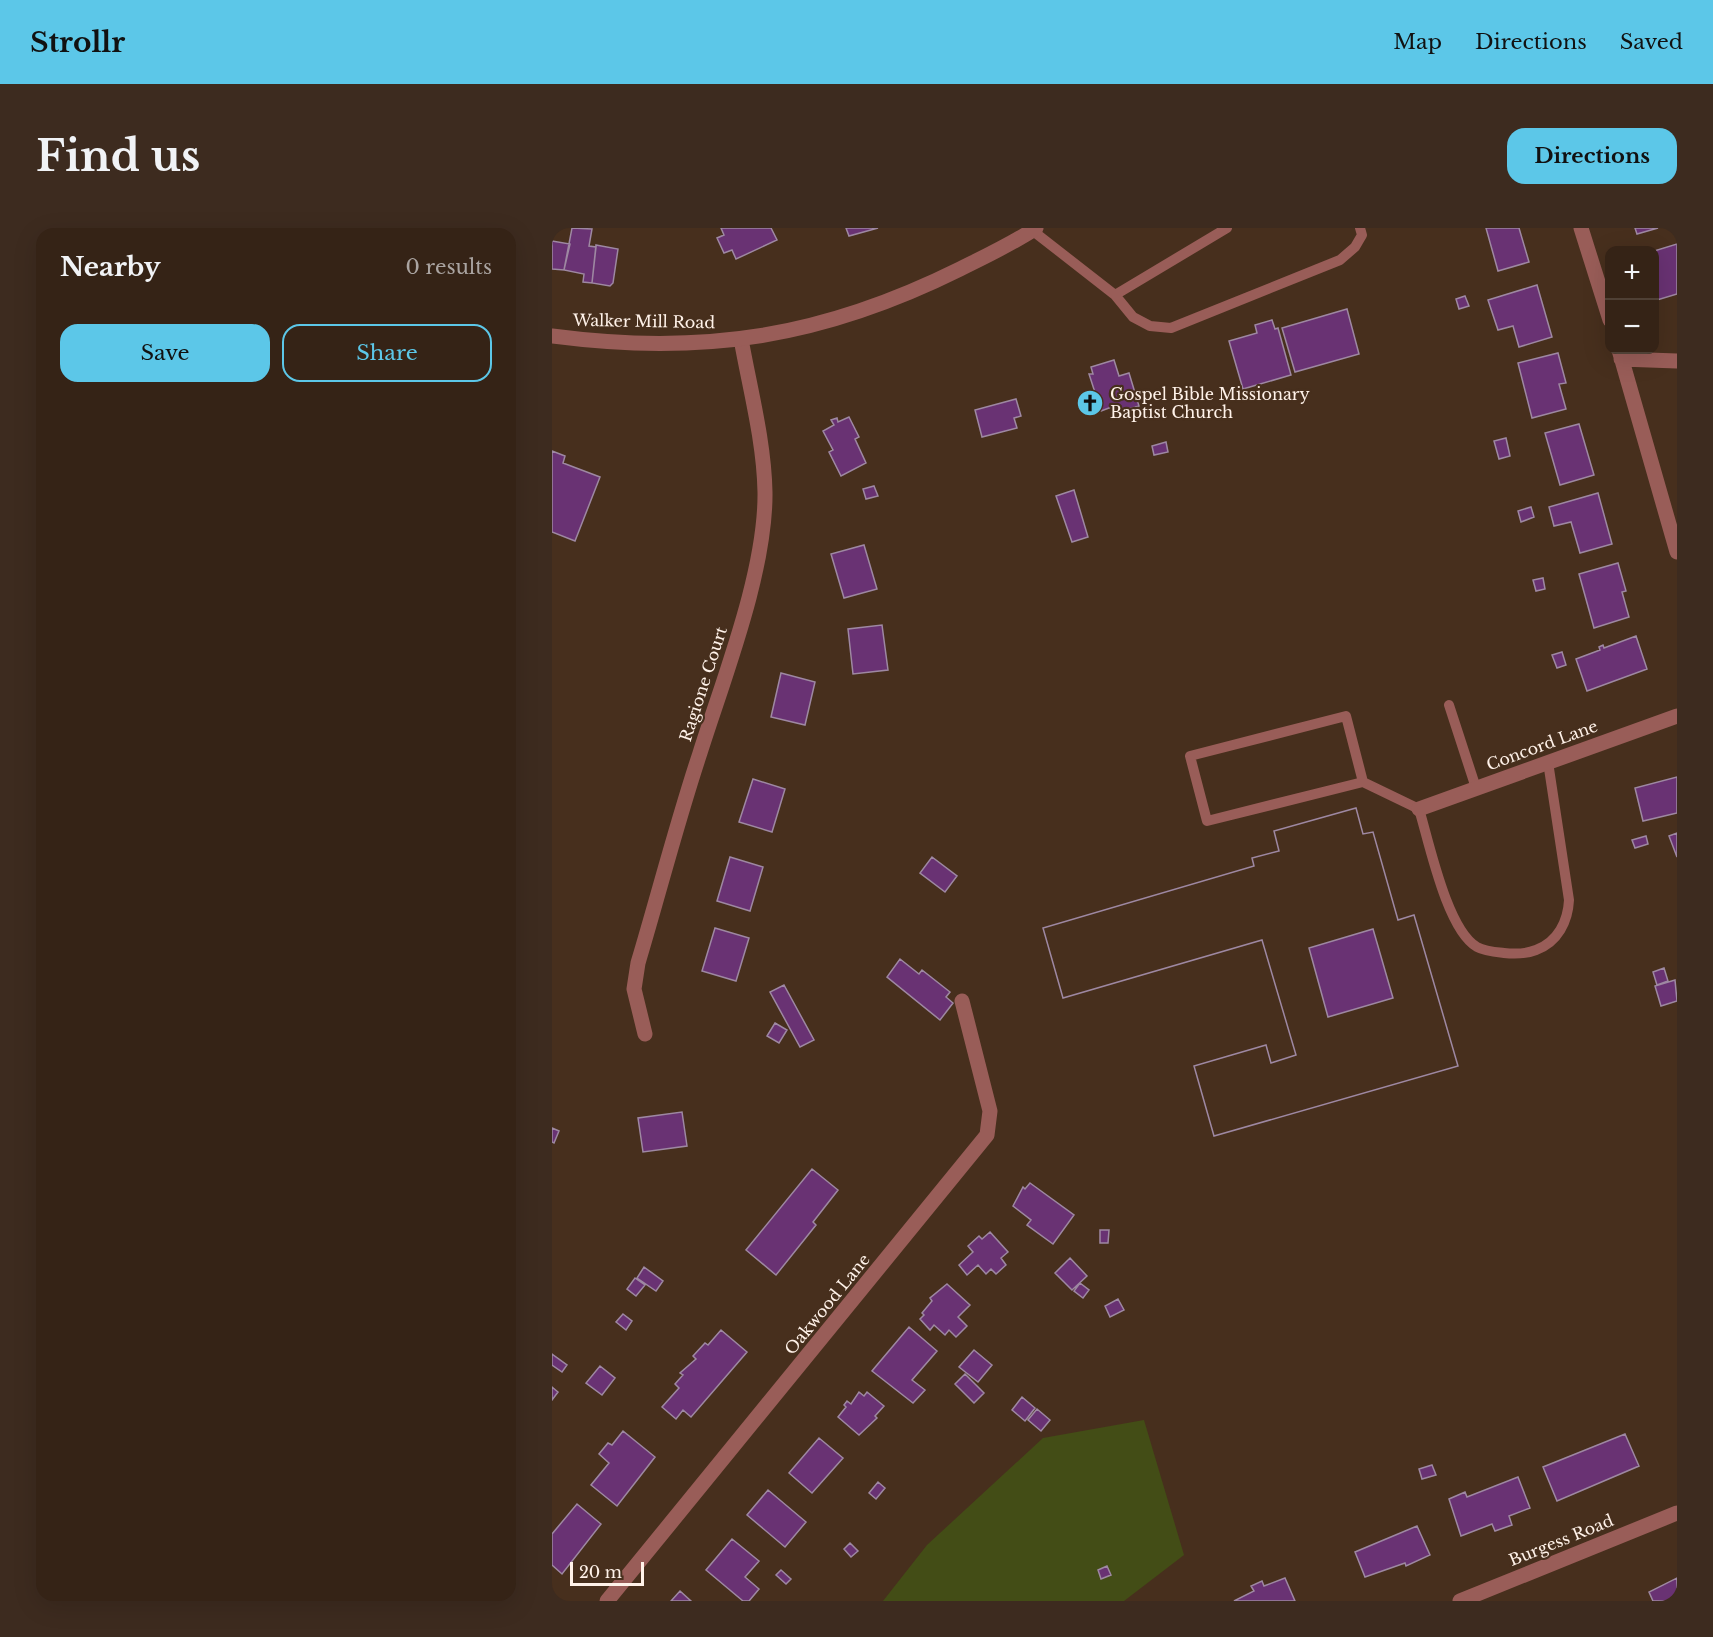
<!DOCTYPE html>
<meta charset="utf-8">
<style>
:root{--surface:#352316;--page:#3d2b1f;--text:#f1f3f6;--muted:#aaa4a1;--line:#4f4035;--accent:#5cc7e8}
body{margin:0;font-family:"Libre Baskerville",serif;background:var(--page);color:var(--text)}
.controls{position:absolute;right:18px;top:18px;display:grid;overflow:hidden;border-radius:12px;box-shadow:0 6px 24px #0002}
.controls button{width:54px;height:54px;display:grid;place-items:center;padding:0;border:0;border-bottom:2px solid var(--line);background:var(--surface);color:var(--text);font:30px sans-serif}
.scale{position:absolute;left:18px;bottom:15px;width:74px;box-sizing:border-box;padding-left:6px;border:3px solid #fff2e9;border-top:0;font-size:16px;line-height:21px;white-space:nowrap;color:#fff2e9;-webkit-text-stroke:4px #472f1d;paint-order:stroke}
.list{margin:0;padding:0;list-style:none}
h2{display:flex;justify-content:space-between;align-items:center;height:78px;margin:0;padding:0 24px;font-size:26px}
h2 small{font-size:20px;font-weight:400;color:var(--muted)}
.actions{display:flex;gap:12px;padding:18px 24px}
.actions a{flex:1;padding:14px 0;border:2px solid var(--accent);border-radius:18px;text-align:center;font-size:21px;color:var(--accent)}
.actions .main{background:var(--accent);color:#111}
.map{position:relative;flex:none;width:1125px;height:1373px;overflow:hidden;border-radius:18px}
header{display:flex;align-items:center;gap:36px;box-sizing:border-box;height:84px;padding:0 30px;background:var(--accent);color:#111}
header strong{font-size:28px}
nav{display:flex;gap:33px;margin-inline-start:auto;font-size:21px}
.intro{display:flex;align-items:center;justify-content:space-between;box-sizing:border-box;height:144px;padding:0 36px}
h1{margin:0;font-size:42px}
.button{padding:15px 27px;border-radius:18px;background:var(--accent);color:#111;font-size:21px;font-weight:700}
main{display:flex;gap:36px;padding:0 36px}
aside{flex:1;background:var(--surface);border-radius:18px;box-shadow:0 6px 24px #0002}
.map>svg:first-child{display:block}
.green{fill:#434d16}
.building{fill:#693273;stroke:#9e88a2;stroke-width:1.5;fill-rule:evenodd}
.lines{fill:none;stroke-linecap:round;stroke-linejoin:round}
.service{stroke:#995d58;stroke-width:10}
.minor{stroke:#995d58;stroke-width:15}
.tertiary{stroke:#995d58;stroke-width:15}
.labels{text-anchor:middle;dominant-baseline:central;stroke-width:4.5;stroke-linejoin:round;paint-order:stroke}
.street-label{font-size:16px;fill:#fff2e9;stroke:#472f1d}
.poi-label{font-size:16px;fill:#fff2e9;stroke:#472f1d;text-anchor:start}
</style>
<header>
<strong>Strollr</strong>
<nav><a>Map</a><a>Directions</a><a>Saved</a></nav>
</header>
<div class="intro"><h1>Find us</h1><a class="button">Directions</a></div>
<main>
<aside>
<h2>Nearby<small>0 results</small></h2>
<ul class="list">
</ul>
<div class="actions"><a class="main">Save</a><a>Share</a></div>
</aside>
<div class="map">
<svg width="1125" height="1373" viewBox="0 0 1125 1373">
<rect width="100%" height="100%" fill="#472f1d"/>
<!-- green -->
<path class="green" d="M 592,1192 L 632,1327 L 572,1373 L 331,1373 L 375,1317 L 491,1210 Z"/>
<!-- building -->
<path class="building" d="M 20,0 L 40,1 L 37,18 L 44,19 L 40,55 L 31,54 L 32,46 L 12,42 Z
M 169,0 L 219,0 L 225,12 L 184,31 L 180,22 L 172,25 L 165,10 L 172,7 Z
M 294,0 L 326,0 L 297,8 Z
M 934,0 L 967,0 L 977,34 L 946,43 Z
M 1083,0 L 1106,0 L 1085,6 Z
M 0,13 L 18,16 L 12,42 L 0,41 Z
M 1125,16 L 1125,66 L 1105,72 L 1102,23 Z
M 44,17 L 66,21 L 61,55 L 58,58 L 40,55 Z
M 985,57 L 1000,109 L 967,119 L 961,98 L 946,102 L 936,72 Z
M 913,68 L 917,78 L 907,81 L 904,71 Z
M 795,81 L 807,126 L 743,144 L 730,100 Z
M 720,92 L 723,101 L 726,100 L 739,147 L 691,161 L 677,113 L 705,105 L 703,97 Z
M 1006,125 L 1014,155 L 1007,156 L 1014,181 L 980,190 L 966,135 Z
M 562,132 L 567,148 L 577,145 L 587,178 L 567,184 L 565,177 L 549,183 L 537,146 L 541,146 L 539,139 Z
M 464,171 L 469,188 L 462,190 L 465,200 L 430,209 L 423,182 Z
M 297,189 L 307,209 L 303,211 L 314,235 L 289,248 L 277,224 L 281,222 L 271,203 L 282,197 L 279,192 L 285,190 L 286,194 Z
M 1027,196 L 1042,247 L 1008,257 L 993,205 Z
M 954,210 L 958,228 L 947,231 L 942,213 Z
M 614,214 L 616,224 L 602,227 L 600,218 Z
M 0,223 L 13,228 L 11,235 L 48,249 L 23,313 L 0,304 Z
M 322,258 L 326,268 L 314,271 L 311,261 Z
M 522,262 L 536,309 L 520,314 L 504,268 Z
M 1046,265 L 1060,316 L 1028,325 L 1019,294 L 1002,298 L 997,279 Z
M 979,279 L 982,289 L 969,294 L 966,283 Z
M 312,317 L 325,361 L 292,370 L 279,326 Z
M 1066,335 L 1074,363 L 1070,364 L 1077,389 L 1042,400 L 1027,346 Z
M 991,350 L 993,361 L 984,363 L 981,352 Z
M 330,397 L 336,442 L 301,446 L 296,401 Z
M 1084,408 L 1095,441 L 1035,463 L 1024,431 L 1048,422 L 1047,419 L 1051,417 L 1052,420 Z
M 1010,424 L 1014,437 L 1005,440 L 1000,427 Z
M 229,445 L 263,454 L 253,497 L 219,489 Z
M 1125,549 L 1125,585 L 1091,593 L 1083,560 Z
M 201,551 L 233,561 L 220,604 L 187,594 Z
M 804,580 L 811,606 L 821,604 L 846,692 L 862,687 L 906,838 L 662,908 L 642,838 L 714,817 L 719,835 L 744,827 L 710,712 L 511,770 L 491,700 L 702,638 L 700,630 L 727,623 L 722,603 ZM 821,701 L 841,770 L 776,789 L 757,720 Z
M 804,580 L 811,606 L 821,604 L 846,692 L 862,687 L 906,838 L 662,908 L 642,838 L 714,817 L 719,835 L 744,827 L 710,712 L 511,770 L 491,700 L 702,638 L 700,630 L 727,623 L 722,603 Z
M 1125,605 L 1125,629 L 1117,608 Z
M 1094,608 L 1096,616 L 1083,620 L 1080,612 Z
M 178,629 L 211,639 L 198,683 L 165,673 Z
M 380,629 L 405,648 L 393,664 L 368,645 Z
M 163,700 L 197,710 L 184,753 L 150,743 Z
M 348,731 L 367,746 L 370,742 L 398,764 L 394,769 L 401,775 L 388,792 L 335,749 Z
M 1112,740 L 1116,753 L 1105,757 L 1101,744 Z
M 1123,752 L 1125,773 L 1109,778 L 1103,758 Z
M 232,757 L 262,812 L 248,819 L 218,764 Z
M 223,795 L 235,802 L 227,815 L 215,808 Z
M 130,884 L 135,918 L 91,924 L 86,890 Z
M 0,900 L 7,903 L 2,915 L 0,914 Z
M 260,941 L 286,962 L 261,994 L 264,997 L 224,1047 L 194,1022 Z
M 478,955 L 522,987 L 501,1016 L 475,997 L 479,992 L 461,978 L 471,959 L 473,961 Z
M 548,1002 L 557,1002 L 556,1015 L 548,1015 Z
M 438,1004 L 456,1024 L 449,1030 L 454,1037 L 444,1046 L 439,1041 L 434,1046 L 426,1037 L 415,1047 L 407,1037 L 421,1024 L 416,1018 L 427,1008 L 430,1011 Z
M 518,1030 L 535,1048 L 520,1062 L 503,1045 Z
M 92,1039 L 111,1053 L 104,1063 L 85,1050 Z
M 83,1050 L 93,1057 L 84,1068 L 75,1061 Z
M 528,1055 L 537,1062 L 531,1070 L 522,1063 Z
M 395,1056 L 418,1077 L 406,1089 L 415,1098 L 404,1109 L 397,1102 L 393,1107 L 382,1097 L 378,1102 L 368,1091 L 372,1087 L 370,1085 L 380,1073 L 378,1070 Z
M 566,1071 L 572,1082 L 558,1089 L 553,1078 Z
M 71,1086 L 80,1093 L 74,1102 L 64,1094 Z
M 357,1099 L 385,1123 L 360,1152 L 373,1162 L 361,1175 L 320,1143 Z
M 169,1102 L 195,1124 L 139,1189 L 131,1182 L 124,1191 L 110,1179 L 127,1160 L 123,1156 L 131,1147 L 128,1145 L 144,1131 L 141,1128 L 153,1115 L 156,1117 Z
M 422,1122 L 440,1137 L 426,1154 L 407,1139 Z
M 0,1126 L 15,1137 L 10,1144 L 0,1137 Z
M 48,1138 L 63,1150 L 50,1167 L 34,1155 Z
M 413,1146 L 432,1165 L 422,1175 L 403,1156 Z
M 0,1159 L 6,1164 L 0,1172 Z
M 307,1164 L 312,1168 L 315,1164 L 332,1178 L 323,1188 L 325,1190 L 307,1207 L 286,1189 L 294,1179 L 292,1177 L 295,1173 L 299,1176 Z
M 470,1169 L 483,1180 L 473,1193 L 460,1182 Z
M 485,1181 L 498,1192 L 489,1203 L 476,1192 Z
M 71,1203 L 103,1229 L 65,1278 L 39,1257 L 57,1235 L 47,1226 L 56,1215 L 60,1217 Z
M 1073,1206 L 1087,1238 L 1005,1273 L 991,1239 Z
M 267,1210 L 291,1230 L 260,1265 L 237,1245 Z
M 880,1237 L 884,1247 L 870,1251 L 867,1241 Z
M 966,1249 L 978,1280 L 957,1288 L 960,1297 L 943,1303 L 940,1296 L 909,1308 L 897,1271 L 913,1264 L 915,1269 Z
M 326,1254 L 333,1260 L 324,1271 L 317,1265 Z
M 216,1262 L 254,1294 L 233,1319 L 195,1287 Z
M 25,1276 L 49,1296 L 10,1346 L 0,1337 L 0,1306 Z
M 865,1298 L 878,1327 L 854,1338 L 853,1335 L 813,1349 L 803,1324 Z
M 180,1311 L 207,1333 L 193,1349 L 207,1361 L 197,1373 L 191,1373 L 154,1342 Z
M 298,1315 L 306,1323 L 299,1329 L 292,1321 Z
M 555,1338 L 559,1347 L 549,1351 L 546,1342 Z
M 229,1342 L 239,1351 L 234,1356 L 224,1347 Z
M 733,1350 L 743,1373 L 682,1373 L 702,1363 L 699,1358 L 710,1353 L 712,1358 Z
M 1125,1350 L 1125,1373 L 1101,1373 L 1097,1364 Z
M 128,1363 L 139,1373 L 119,1373 Z"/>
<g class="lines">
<!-- service -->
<path class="service" d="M 481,3 L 563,67 L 581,89 L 598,98 L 619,100 L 788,32 L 803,19 L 810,7 L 808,0
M 563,67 L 675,0
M 897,477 L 924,560
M 794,488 L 811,554 L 655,593 L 638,528 Z
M 811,554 L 867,581 C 877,614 895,702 925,719 C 932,723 943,724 952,725 C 962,726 974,726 984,722 C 1006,714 1016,693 1017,672 L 996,534"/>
<!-- minor -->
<path class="minor" d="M 1029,0 L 1058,92
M 1067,122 L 1125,324
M 1069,131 L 1125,133
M 867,581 L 1125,488
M 93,806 L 82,761 L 86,735 C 107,665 125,594 148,525 C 172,449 214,343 213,264 C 212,213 198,161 189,111
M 55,1373 L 435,907 L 438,883 L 410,773
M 908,1373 L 1125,1285"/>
<!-- tertiary -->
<path class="tertiary" d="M 0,108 C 152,128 271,109 408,41 C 434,28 460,16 484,0"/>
</g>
<!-- icons -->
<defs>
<symbol id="church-disc" viewBox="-11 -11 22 22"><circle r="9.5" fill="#5cc7e8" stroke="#472f1d"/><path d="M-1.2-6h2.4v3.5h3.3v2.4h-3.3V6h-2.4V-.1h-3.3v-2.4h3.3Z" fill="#111"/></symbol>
</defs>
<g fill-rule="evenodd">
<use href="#church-disc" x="523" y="160" width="30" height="30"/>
</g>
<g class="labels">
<!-- street labels -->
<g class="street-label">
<text transform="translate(92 93) rotate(1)">Walker Mill Road</text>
<text transform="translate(151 456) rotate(-72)">Ragione Court</text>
<text transform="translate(990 517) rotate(-20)">Concord Lane</text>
<text transform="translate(275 1076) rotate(-51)">Oakwood Lane</text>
<text transform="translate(1009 1312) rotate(-22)">Burgess Road</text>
</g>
<!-- poi labels -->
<g class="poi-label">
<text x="558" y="166">Gospel Bible Missionary<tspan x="558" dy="18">Baptist Church</tspan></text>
</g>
</g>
</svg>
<div class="controls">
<button>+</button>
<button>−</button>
</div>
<div class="scale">20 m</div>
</div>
</main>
